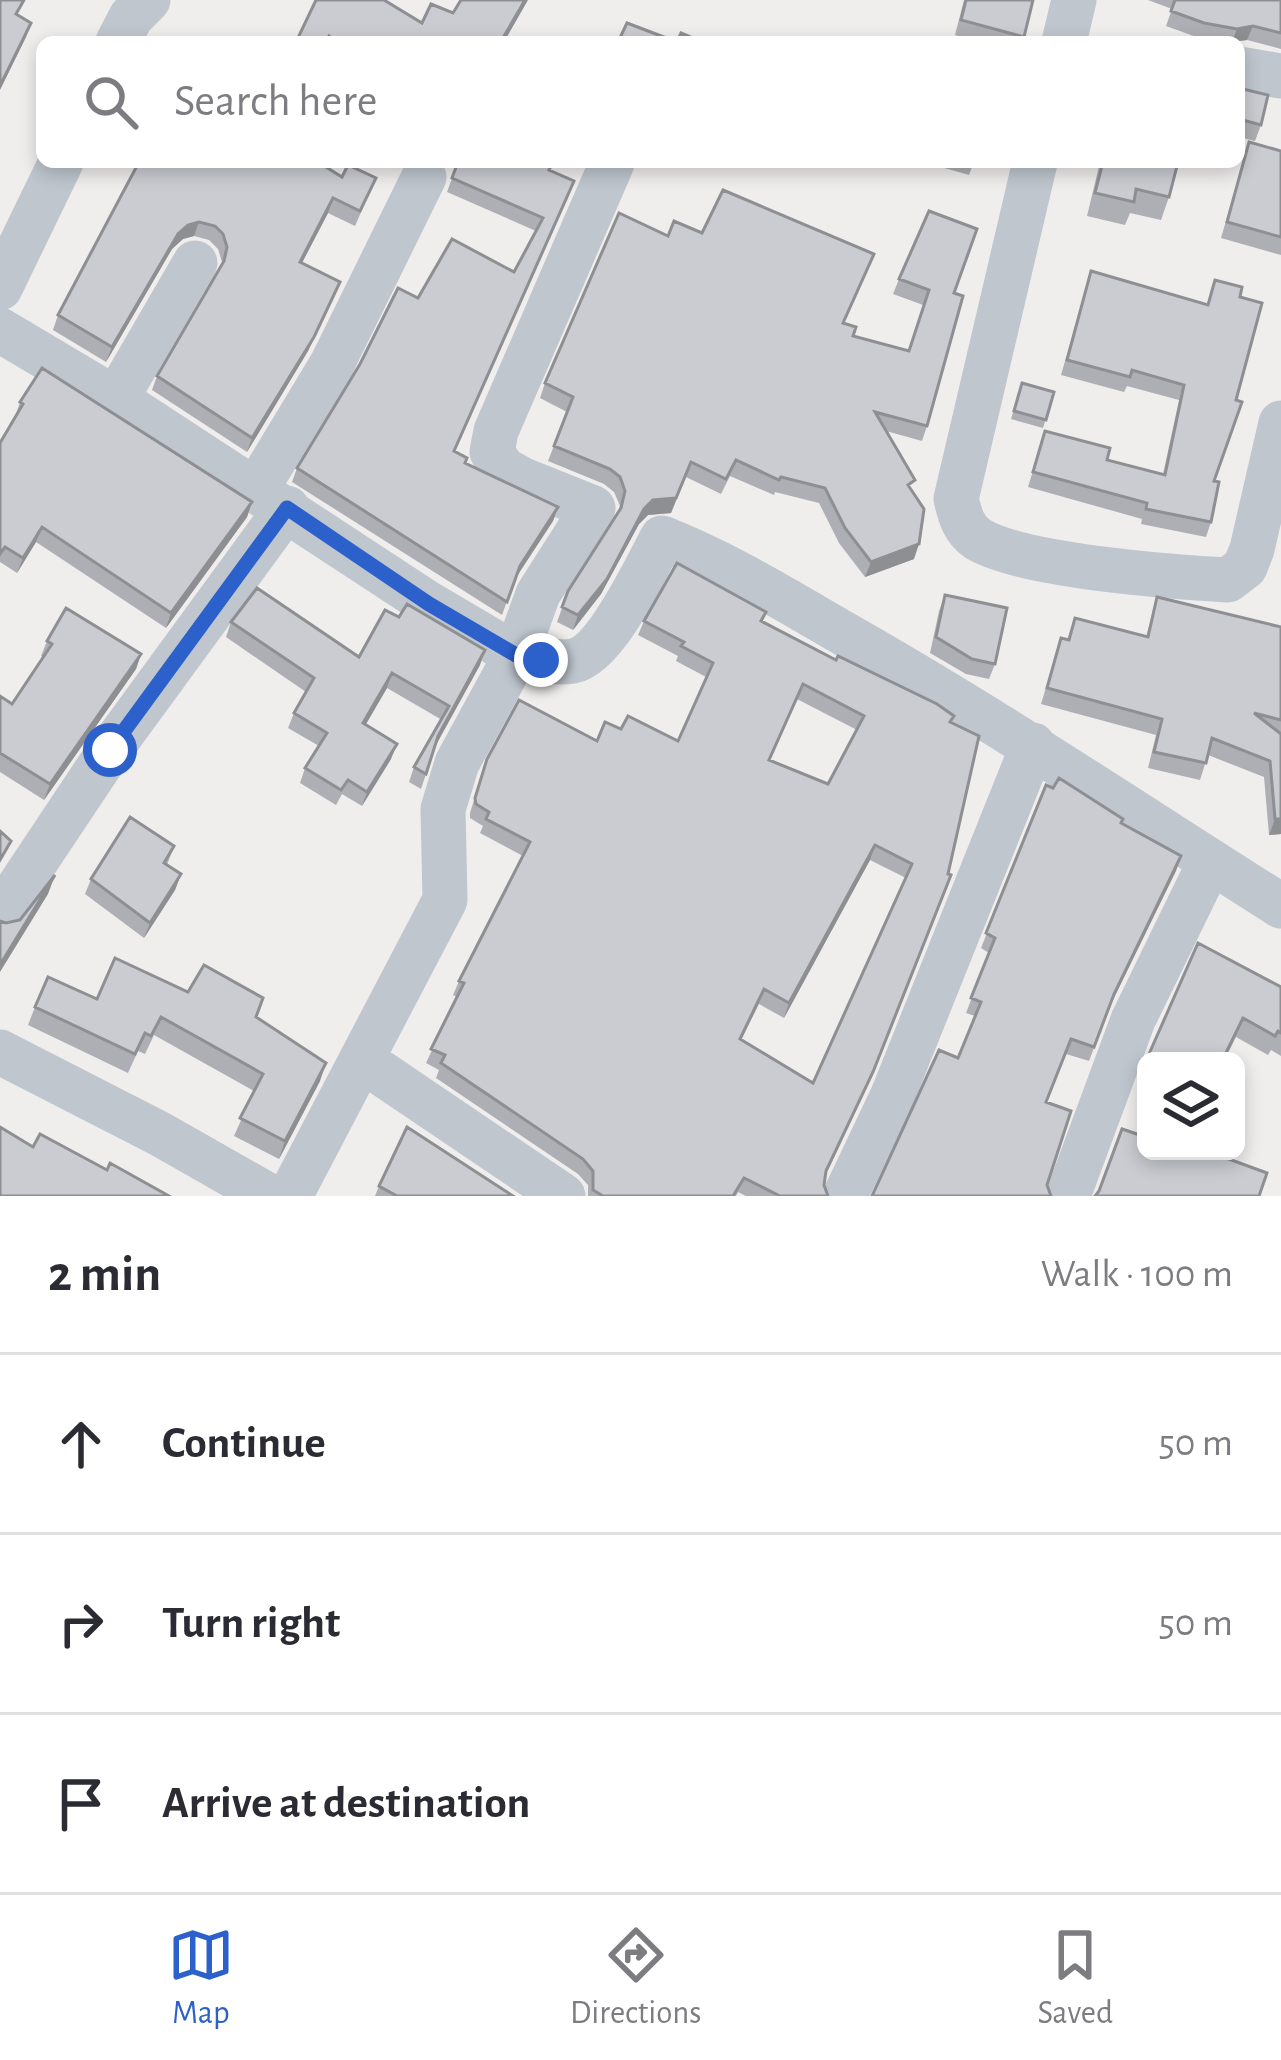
<!DOCTYPE html>
<meta charset="utf-8">
<style>
:root{--surface:#fff;--page:#f7f7f7;--text:#2b2b33;--muted:#7c7c81;--line:#e1e1e2;--accent:#2c60cb}
body{margin:0;font-family:"Alegreya Sans",sans-serif;background:var(--page);color:var(--text)}
.controls{position:absolute;right:36px;bottom:36px;display:grid;overflow:hidden;border-radius:18px;box-shadow:0 6px 18px #0003}
.controls button{width:108px;height:108px;display:grid;place-items:center;padding:0;border:0;border-bottom:3px solid var(--line);background:var(--surface);color:var(--text);font:60px sans-serif}
.stop{position:absolute;width:36px;height:36px;margin:-27px;border:9px solid #2c60cb;border-radius:50%;background:#fff}
.stop.end{background:#2c60cb;border-color:#fff;box-shadow:0 3px 12px #0008}
.list{margin:0;padding:0;list-style:none}
h2{display:flex;justify-content:space-between;align-items:center;height:156px;margin:0;padding:0 48px;font-size:51px}
h2 small{font-size:39px;font-weight:400;color:var(--muted)}
.list li{display:grid;grid-template-columns:78px 1fr auto;gap:36px;align-items:center;box-sizing:border-box;height:180px;padding:0 48px;border-top:3px solid var(--line)}
.list b{display:block;font-size:45px;white-space:nowrap}
.list em{font-size:39px;font-style:normal;color:var(--muted)}
.icon{flex:none;width:66px;height:66px;fill:none;stroke:currentColor;stroke-width:2;stroke-linecap:round;stroke-linejoin:round}
.map{position:relative;flex:none;width:1281px;height:1196px;overflow:hidden}
.search{position:absolute;background:var(--surface);box-shadow:0 6px 18px #0003;left:36px;right:36px;top:36px;height:132px;display:flex;align-items:center;gap:30px;box-sizing:border-box;padding:0 42px;border-radius:18px;color:var(--muted);font-size:45px}
.sheet{height:696px;background:var(--surface)}
nav{display:flex;justify-content:space-around;align-items:center;box-sizing:border-box;height:168px;border-top:3px solid var(--line);background:var(--surface);font-size:33px;color:var(--muted)}
nav a{display:grid;justify-items:center;gap:6px}
nav .on{color:var(--accent)}
.map>svg:first-child{display:block}
.lines{fill:none;stroke-linecap:round;stroke-linejoin:round}
.minor{stroke:#bfc6ce;stroke-width:45}
.wall{fill:#aeafb4;fill-rule:evenodd}
.shaded-wall{fill:#8d8f92}
.building{fill:#caccd1;stroke:#8d8f92;stroke-width:3;fill-rule:evenodd}
.route{stroke:#2c60cb;stroke-width:15}
</style>
<div class="map">
<svg width="1281" height="1196" viewBox="0 0 1281 1196">
<rect width="100%" height="100%" fill="#f0eded"/>
<g class="lines">
<!-- minor -->
<path class="minor" d="M 118,42 L 131,17 L 148,0
M 1064,42 L 1074,0
M 1239,69 L 1281,76
M 1035,162 L 956,499 C 960,515 963,529 978,539 C 1023,566 1172,577 1228,580 L 1245,567 L 1252,549 L 1281,423
M 0,288 L 61,162
M 0,330 L 116,399 L 429,604 L 516,655 L 538,594 L 593,508 L 523,480 L 503,469 L 492,452 L 496,431 L 612,163
M 116,399 L 195,263
M 257,488 L 332,364 L 424,177
M 0,915 L 110,750 L 287,508
M 0,1052 L 160,1134 L 269,1196
M 362,1060 L 563,1196
M 290,1196 L 445,900 L 443,809 L 457,763 L 516,655 C 533,659 555,664 573,661 C 607,654 646,567 662,538 C 728,564 787,601 848,636 C 996,720 1137,815 1281,906
M 845,1196 L 892,1097 L 1033,745
M 1068,1196 L 1133,1020 L 1210,862"/>
</g>
<!-- wall -->
<path class="wall" d="M 964,0 L 1033,0 L 1022,42 L 979,42 L 955,35 Z
M 1148,0 L 1281,0 L 1281,49 L 1247,40 L 1224,42 L 1199,38 L 1166,26 L 1172,9 Z
M 1239,88 L 1261,125 L 1255,141 L 1239,137 Z
M 1249,142 L 1281,151 L 1281,255 L 1221,238 Z
M 139,162 L 376,178 L 355,226 L 328,213 L 302,263 L 340,282 L 308,351 L 247,452 L 152,390 L 157,376 L 221,267 L 222,262 L 218,249 L 209,240 L 194,236 L 183,239 L 172,249 L 106,362 L 53,330 L 58,315 Z
M 458,162 L 549,170 L 569,195 L 455,451 L 465,464 L 558,507 L 553,521 L 515,579 L 502,615 L 292,482 L 297,468 L 418,298 L 514,272 L 536,231 L 447,192 Z
M 935,162 L 974,162 L 969,175 L 934,165 Z
M 1100,162 L 1178,162 L 1169,197 L 1161,220 L 1130,213 L 1125,225 L 1087,216 Z
M 702,233 L 874,254 L 844,323 L 853,336 L 909,351 L 923,305 L 893,294 L 899,279 L 954,293 L 927,426 L 922,441 L 886,431 L 911,490 L 914,559 L 865,577 L 839,543 L 819,503 L 775,492 L 774,495 L 730,476 L 721,494 L 686,477 L 671,513 L 648,515 L 639,524 L 601,594 L 573,630 L 557,622 L 568,591 L 618,512 L 620,506 L 614,492 L 604,484 L 548,461 L 567,412 L 540,398 L 545,383 L 668,236 Z
M 1091,271 L 1207,304 L 1215,280 L 1240,297 L 1214,481 L 1211,522 L 1206,537 L 1141,524 L 1142,519 L 1028,487 L 1045,431 L 1107,460 L 1163,474 L 1179,400 L 1127,386 L 1124,392 L 1061,375 Z
M 1022,383 L 1054,392 L 1043,428 L 1011,419 Z
M 20,402 L 252,502 L 247,517 L 166,628 L 36,542 L 17,573 L 0,562 L 0,443 L 15,417 Z
M 945,595 L 995,664 L 989,679 L 966,674 L 930,653 L 939,611 Z
M 1157,597 L 1281,627 L 1281,834 L 1269,835 L 1264,777 L 1208,755 L 1200,780 L 1148,768 L 1156,735 L 1041,704 L 1061,638 L 1067,640 L 1075,618 L 1146,637 Z
M 766,612 L 762,622 L 951,723 L 867,1086 L 825,1176 L 824,1185 L 828,1196 L 746,1196 L 738,1192 L 736,1196 L 588,1196 L 588,1185 L 578,1174 L 436,1078 L 439,1070 L 426,1063 L 457,997 L 453,995 L 459,981 L 523,856 L 480,833 L 483,826 L 470,818 L 470,813 L 487,759 L 597,741 L 621,729 L 678,741 L 706,677 L 676,661 L 678,656 L 638,635 L 644,621 ZM 797,699 L 857,730 L 828,784 L 770,760 ZM 870,860 L 906,878 L 813,1083 L 741,1040 L 759,1004 L 784,1018 Z
M 231,622 L 359,657 L 480,665 L 435,747 L 421,789 L 409,782 L 414,767 L 442,720 L 387,688 L 365,725 L 391,759 L 362,806 L 342,794 L 336,805 L 300,783 L 305,768 L 319,746 L 288,728 L 294,713 L 306,692 L 226,637 Z
M 47,641 L 141,654 L 136,669 L 44,800 L 0,772 L 0,696 L 12,704 L 43,657 L 41,656 Z
M 1046,785 L 1181,856 L 1109,1008 L 1089,1061 L 1066,1054 L 1046,1102 L 1047,1185 L 958,1058 L 975,1016 L 966,1013 L 989,953 L 981,948 Z
M 174,846 L 167,865 L 181,874 L 175,890 L 144,938 L 85,894 L 91,879 Z
M 1198,943 L 1281,987 L 1281,1056 L 1271,1050 L 1268,1055 L 1236,1037 L 1224,1061 L 1147,1061 Z
M 188,992 L 256,1017 L 320,1081 L 279,1159 L 234,1136 L 254,1091 L 154,1035 L 145,1054 L 138,1051 L 128,1073 L 28,1025 L 35,1007 L 97,999 Z
M 379,1186 L 513,1196 L 375,1196 Z"/>
<!-- shaded-wall -->
<path class="shaded-wall" d="M 525,0 L 528,0 L 504,42 L 502,42 Z
M 31,23 L 26,37 L 0,90 L 0,86 Z
M 1253,26 L 1247,40 L 1232,42 L 1237,29 Z
M 333,198 L 328,213 L 295,276 L 300,262 Z
M 199,222 L 194,236 L 183,239 L 172,249 L 106,362 L 112,347 L 178,234 L 188,225 Z
M 340,282 L 308,351 L 247,452 L 252,438 Z
M 691,462 L 671,513 L 648,515 L 639,524 L 601,594 L 573,630 L 578,615 L 644,509 Z
M 252,502 L 247,517 L 166,628 L 171,613 Z
M 558,507 L 553,521 L 515,579 L 520,566 Z
M 42,527 L 36,542 L 17,573 L 23,558 Z
M 919,544 L 914,559 L 865,577 L 871,562 Z
M 485,650 L 480,665 L 433,750 L 438,736 Z
M 141,654 L 136,669 L 44,800 L 50,784 Z
M 392,673 L 387,688 L 358,738 L 363,723 Z
M 397,744 L 391,759 L 362,806 L 367,792 Z
M 1275,819 L 1281,819 L 1281,834 L 1269,835 Z
M 875,845 L 870,860 L 784,1018 L 789,1003 Z
M 1181,856 L 1176,871 L 1109,1008 L 1114,994 Z
M 181,874 L 175,890 L 144,938 L 150,923 Z
M 55,875 L 48,894 L 0,972 L 0,965 Z
M 946,890 L 867,1086 L 820,1186 Z
M 326,1063 L 320,1081 L 279,1159 L 285,1141 Z"/>
<!-- building -->
<path class="building" d="M 0,0 L 24,0 L 16,14 L 31,23 L 0,86 Z
M 316,0 L 384,0 L 422,23 L 431,4 L 453,13 L 461,0 L 525,0 L 503,38 L 510,42 L 338,42 L 329,36 L 326,42 L 296,42 Z
M 966,0 L 1033,0 L 1024,37 L 961,20 Z
M 1175,0 L 1281,0 L 1281,33 L 1253,26 L 1237,29 L 1204,23 L 1171,11 Z
M 627,23 L 677,42 L 618,42 Z
M 681,33 L 702,42 L 677,42 Z
M 1239,88 L 1268,95 L 1261,125 L 1239,119 Z
M 1249,142 L 1281,151 L 1281,237 L 1227,222 Z
M 139,162 L 318,162 L 342,177 L 348,165 L 376,178 L 360,211 L 333,198 L 300,262 L 340,282 L 314,337 L 252,438 L 157,376 L 224,261 L 227,247 L 223,234 L 215,226 L 199,222 L 188,225 L 178,234 L 112,347 L 58,315 Z
M 458,162 L 542,162 L 551,166 L 549,170 L 574,181 L 454,451 L 467,458 L 465,463 L 558,507 L 520,566 L 507,602 L 297,468 L 360,364 L 398,288 L 418,298 L 452,239 L 514,272 L 543,218 L 452,178 Z
M 1103,162 L 1178,162 L 1169,197 L 1136,189 L 1134,202 L 1095,193 Z
M 723,190 L 874,254 L 843,323 L 856,327 L 853,336 L 909,351 L 929,290 L 899,279 L 929,211 L 977,229 L 954,293 L 963,296 L 927,426 L 875,412 L 915,480 L 908,485 L 924,509 L 919,544 L 871,562 L 845,528 L 825,488 L 781,477 L 779,480 L 736,460 L 726,479 L 691,462 L 676,498 L 653,500 L 644,509 L 607,579 L 578,615 L 562,607 L 568,591 L 621,508 L 625,491 L 620,477 L 610,469 L 554,446 L 573,397 L 545,383 L 619,213 L 668,236 L 674,221 L 702,233 Z
M 1091,271 L 1208,305 L 1215,280 L 1242,287 L 1240,297 L 1262,303 L 1236,400 L 1242,402 L 1214,481 L 1219,482 L 1211,522 L 1146,509 L 1147,503 L 1033,472 L 1045,431 L 1110,448 L 1107,460 L 1165,475 L 1184,385 L 1132,370 L 1130,377 L 1067,360 Z
M 42,368 L 252,502 L 171,613 L 42,527 L 23,558 L 5,547 L 0,554 L 0,443 L 23,404 L 20,402 Z
M 1022,383 L 1054,392 L 1046,420 L 1014,411 Z
M 677,563 L 766,612 L 761,621 L 836,660 L 838,656 L 937,704 L 954,716 L 950,722 L 979,736 L 948,874 L 951,875 L 873,1072 L 826,1171 L 824,1185 L 828,1196 L 780,1196 L 744,1178 L 733,1196 L 603,1196 L 593,1190 L 593,1171 L 583,1159 L 441,1063 L 445,1055 L 431,1049 L 464,983 L 459,981 L 530,842 L 486,819 L 489,812 L 476,804 L 475,798 L 487,759 L 519,700 L 597,741 L 605,722 L 621,729 L 628,716 L 678,741 L 713,663 L 681,646 L 684,642 L 644,621 ZM 803,684 L 864,716 L 828,784 L 769,760 ZM 875,845 L 912,864 L 813,1083 L 740,1039 L 764,989 L 789,1003 Z
M 257,588 L 359,657 L 385,610 L 399,617 L 407,604 L 485,650 L 438,736 L 426,774 L 414,767 L 449,706 L 392,673 L 363,723 L 397,744 L 367,792 L 348,780 L 341,790 L 305,768 L 327,733 L 294,713 L 314,678 L 231,622 Z
M 945,595 L 1007,608 L 995,664 L 972,659 L 936,637 Z
M 1157,597 L 1281,627 L 1281,720 L 1254,713 L 1281,734 L 1281,819 L 1275,819 L 1270,761 L 1212,738 L 1206,763 L 1154,752 L 1162,719 L 1047,688 L 1061,638 L 1069,640 L 1075,618 L 1148,637 Z
M 66,608 L 141,654 L 50,784 L 0,753 L 0,696 L 12,704 L 52,644 L 47,641 Z
M 1059,778 L 1123,819 L 1121,823 L 1181,856 L 1114,994 L 1094,1047 L 1071,1039 L 1046,1102 L 1071,1111 L 1047,1185 L 1051,1196 L 872,1196 L 939,1050 L 958,1058 L 981,1002 L 971,998 L 995,938 L 986,933 L 1046,785 L 1053,788 Z
M 130,817 L 174,846 L 164,863 L 181,874 L 150,923 L 91,879 Z
M 0,831 L 11,841 L 0,860 Z
M 55,875 L 0,965 L 0,921 L 6,923 L 20,920 Z
M 1198,943 L 1281,987 L 1281,1033 L 1278,1031 L 1275,1036 L 1243,1018 L 1222,1061 L 1163,1061 L 1149,1054 Z
M 115,958 L 188,992 L 204,965 L 263,998 L 256,1017 L 326,1063 L 285,1141 L 240,1118 L 263,1074 L 161,1017 L 151,1036 L 145,1033 L 135,1054 L 35,1007 L 48,977 L 97,999 Z
M 0,1127 L 33,1147 L 40,1134 L 107,1170 L 110,1163 L 169,1196 L 0,1196 Z
M 407,1127 L 513,1196 L 397,1196 L 379,1186 Z
M 1143,1127 L 1146,1128 L 1146,1151 L 1207,1151 L 1267,1173 L 1259,1196 L 1095,1196 L 1099,1191 L 1122,1129 L 1140,1135 Z"/>
<g class="lines">
<!-- route -->
<path class="route" d="M 110,750 L 287,508 L 429,604 L 516,655 L 541,660"/>
</g>
</svg>
<div class="controls">
<button><svg class="icon" aria-label="layers" viewBox="0 0 24 24"><path d="M12 4l9 5-9 5-9-5zM3 14l9 5 9-5"/></svg></button>
</div>
<div class="stop" style="left:110px;top:750px"></div>
<div class="stop end" style="left:541px;top:660px"></div>
<div class="search"><svg class="icon" aria-label="search" viewBox="0 0 24 24"><circle cx="10" cy="10" r="6"/><path d="M15 15l6 6"/></svg>Search here</div>
</div>
<section class="sheet">
<h2>2 min<small>Walk · 100 m</small></h2>
<ul class="list">
<li><svg class="icon" aria-label="ahead" viewBox="0 0 24 24"><path d="M12 20V5M6 11l6-6 6 6"/></svg><div><b>Continue</b></div><em>50 m</em></li>
<li><svg class="icon" aria-label="right" viewBox="0 0 24 24"><path d="M7 20v-9h11M14 6l5 5-5 5"/></svg><div><b>Turn right</b></div><em>50 m</em></li>
<li><svg class="icon" aria-label="arrive" viewBox="0 0 24 24"><path d="M6 21V4h12l-3 4 3 4H6"/></svg><div><b>Arrive at destination</b></div></li>
</ul>
</section>
<nav>
<a class="on"><svg class="icon" aria-label="map" viewBox="0 0 24 24"><path d="M3 6l6-2 6 2 6-2v14l-6 2-6-2-6 2zM9 4v14M15 6v14"/></svg>Map</a>
<a><svg class="icon" aria-label="directions" viewBox="0 0 24 24"><path d="M12 3l9 9-9 9-9-9zM9 14v-3h6M13 9l2 2-2 2"/></svg>Directions</a>
<a><svg class="icon" aria-label="saved" viewBox="0 0 24 24"><path d="M7 4h10v16l-5-4-5 4z"/></svg>Saved</a>
</nav>
